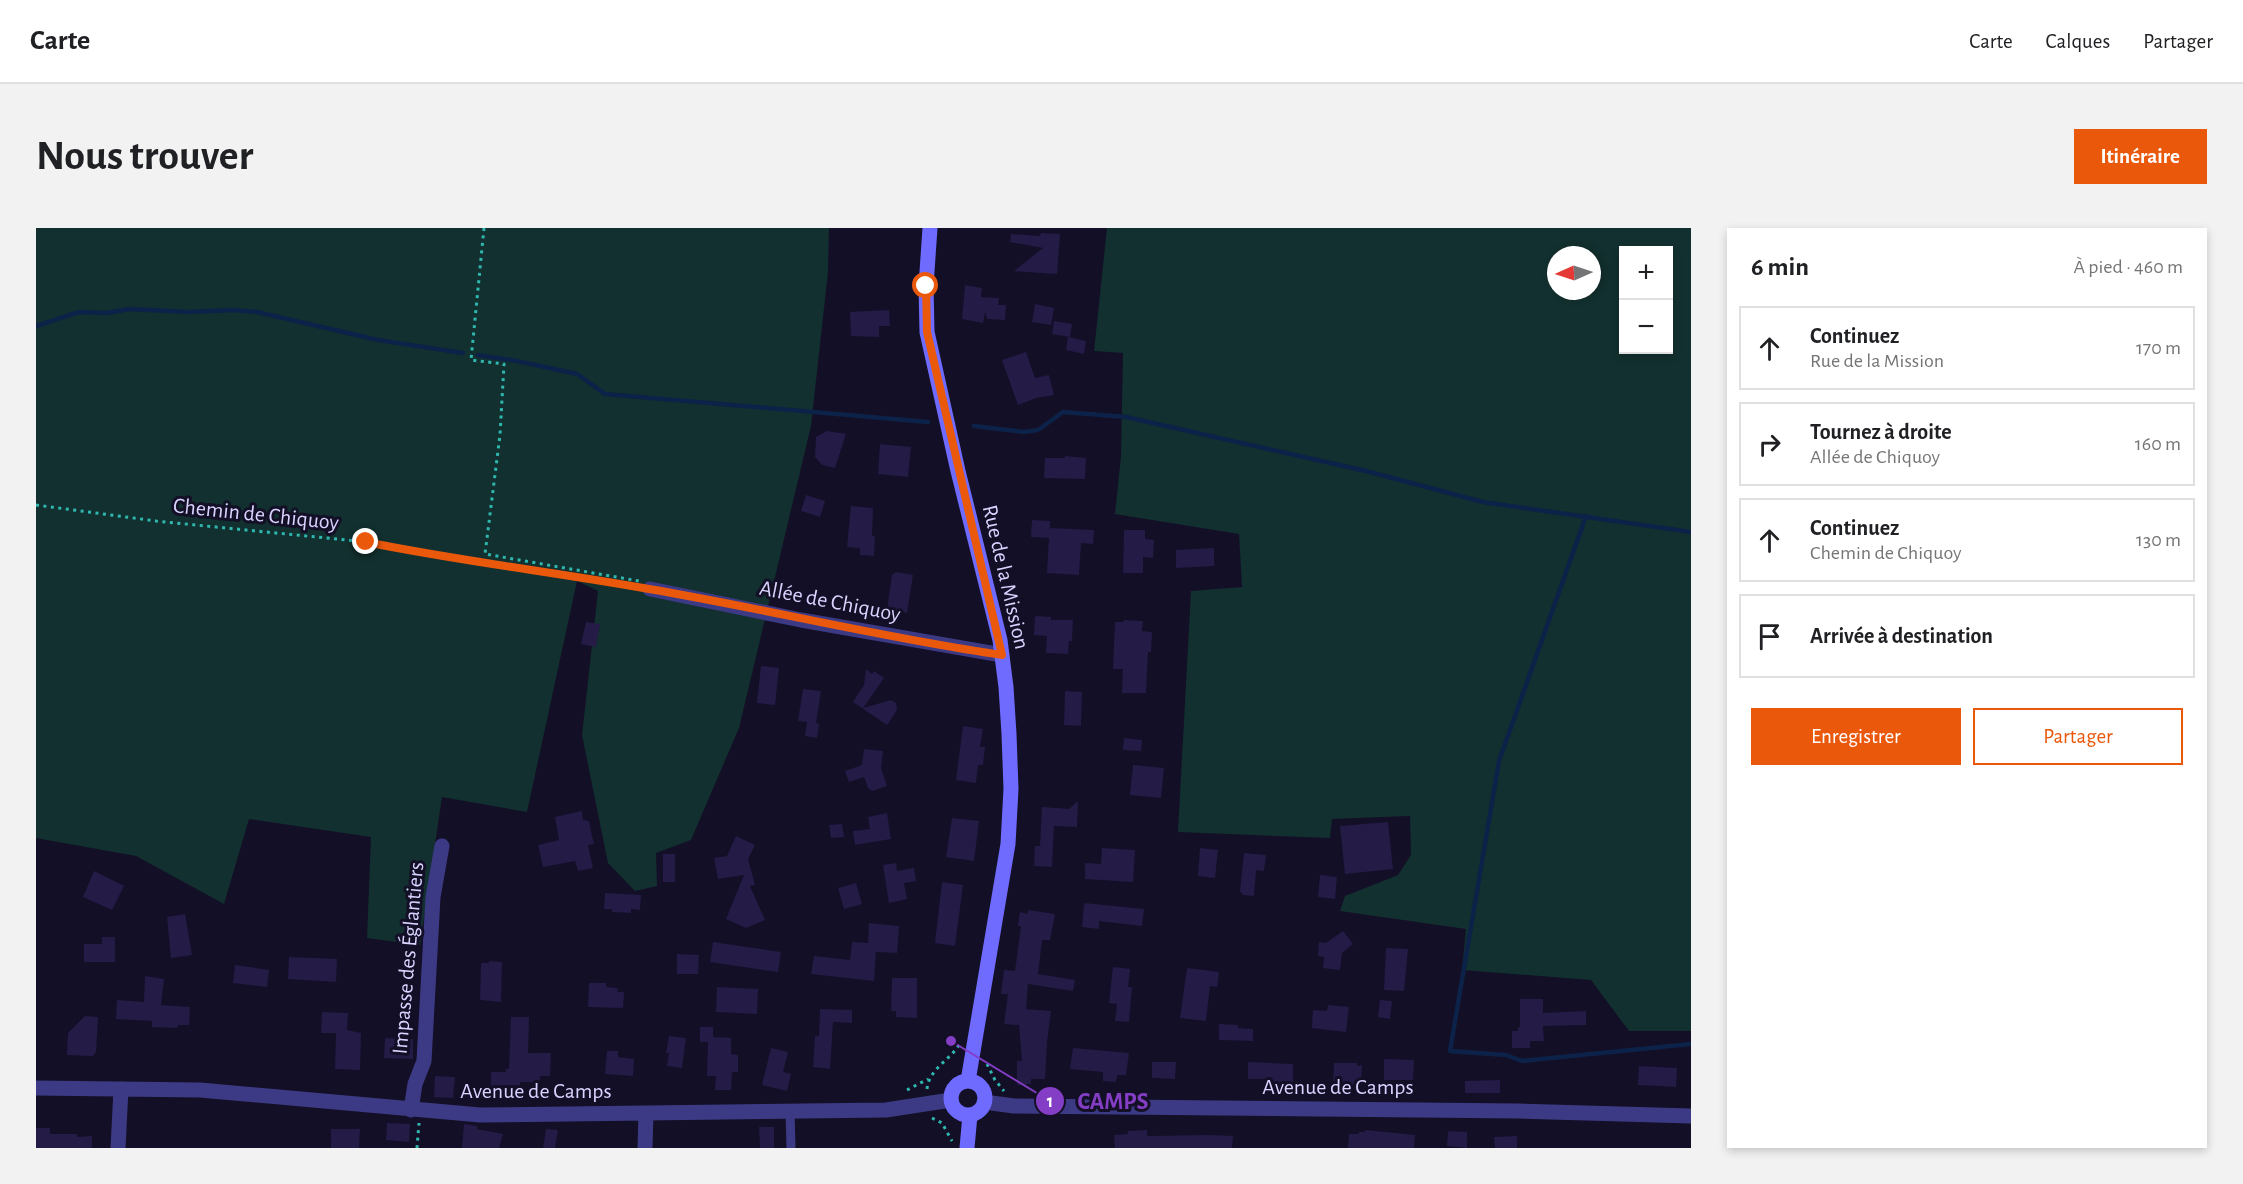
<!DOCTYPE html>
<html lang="fr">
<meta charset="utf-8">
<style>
:root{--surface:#fff;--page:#f2f2f2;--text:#202124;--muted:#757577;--line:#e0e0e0;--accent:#ea580c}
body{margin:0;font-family:"Alegreya Sans",sans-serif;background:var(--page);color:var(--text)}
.controls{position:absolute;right:18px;top:18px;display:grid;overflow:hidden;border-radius:0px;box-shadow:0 3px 9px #0003}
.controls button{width:54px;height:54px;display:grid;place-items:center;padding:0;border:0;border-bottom:2px solid var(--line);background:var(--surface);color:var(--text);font:30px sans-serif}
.compass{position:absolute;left:1511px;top:18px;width:54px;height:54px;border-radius:50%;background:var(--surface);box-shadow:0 3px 9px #0003;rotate:267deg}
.stop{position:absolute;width:18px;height:18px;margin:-14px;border:4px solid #ea580c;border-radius:50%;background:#fff}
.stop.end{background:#ea580c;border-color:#fff;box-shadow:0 2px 6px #0008}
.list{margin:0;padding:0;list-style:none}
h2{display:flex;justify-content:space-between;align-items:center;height:78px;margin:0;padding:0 24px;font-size:26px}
h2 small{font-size:20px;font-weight:400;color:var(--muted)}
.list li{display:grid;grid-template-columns:39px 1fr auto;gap:18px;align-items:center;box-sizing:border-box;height:84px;margin:0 12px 12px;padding:0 12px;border:2px solid var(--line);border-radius:0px}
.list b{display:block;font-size:22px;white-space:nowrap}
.list p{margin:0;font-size:20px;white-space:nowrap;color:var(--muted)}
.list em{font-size:20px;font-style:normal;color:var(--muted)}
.actions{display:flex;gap:12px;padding:18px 24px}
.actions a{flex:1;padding:14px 0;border:2px solid var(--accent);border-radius:0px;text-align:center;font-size:21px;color:var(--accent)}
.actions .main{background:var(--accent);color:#fff}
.icon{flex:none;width:33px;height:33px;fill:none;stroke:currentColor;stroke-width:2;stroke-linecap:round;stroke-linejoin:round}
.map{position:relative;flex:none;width:1655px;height:920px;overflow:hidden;border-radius:0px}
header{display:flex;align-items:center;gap:36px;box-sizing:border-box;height:84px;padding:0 30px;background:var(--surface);border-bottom:2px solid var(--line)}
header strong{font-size:28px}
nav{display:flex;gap:33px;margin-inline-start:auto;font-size:21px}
.intro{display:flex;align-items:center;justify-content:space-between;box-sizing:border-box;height:144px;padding:0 36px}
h1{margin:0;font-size:42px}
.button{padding:15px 27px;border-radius:0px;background:var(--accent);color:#fff;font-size:21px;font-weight:700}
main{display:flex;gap:36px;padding:0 36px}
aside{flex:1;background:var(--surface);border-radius:0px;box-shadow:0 3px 9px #0003}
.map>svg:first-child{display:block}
.green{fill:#12302f;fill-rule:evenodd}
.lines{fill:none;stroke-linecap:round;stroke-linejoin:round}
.stream{stroke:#0c2248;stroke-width:4.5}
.building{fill:#241b47}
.path{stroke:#2fb8b0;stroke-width:3;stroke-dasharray:3 4.5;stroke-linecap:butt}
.service{stroke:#3d3a85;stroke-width:9}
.minor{stroke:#3d3a85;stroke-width:15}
.secondary{stroke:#6f6bff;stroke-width:15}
.route{stroke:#ea580c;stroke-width:8}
.labels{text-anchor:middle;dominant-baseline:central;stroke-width:6;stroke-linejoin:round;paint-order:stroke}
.street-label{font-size:22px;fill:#d9d4ff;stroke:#130f26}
.leader{fill:none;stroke:#843dc5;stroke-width:2}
.callout-dot{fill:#843dc5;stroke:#130f26;stroke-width:2}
.mark-label{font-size:18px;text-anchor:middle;font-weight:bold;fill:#fff}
.callout-label{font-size:24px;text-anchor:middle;font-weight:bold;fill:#843dc5;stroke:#130f26;stroke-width:6;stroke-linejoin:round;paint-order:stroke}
</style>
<header>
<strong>Carte</strong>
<nav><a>Carte</a><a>Calques</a><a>Partager</a></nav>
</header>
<div class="intro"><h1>Nous trouver</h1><a class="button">Itinéraire</a></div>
<main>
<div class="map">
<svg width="1655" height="920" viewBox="0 0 1655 920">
<rect width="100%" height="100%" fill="#130f26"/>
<!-- green -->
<path class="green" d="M 0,0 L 793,0 L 792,44 L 775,198 L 703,500 L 655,612 L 620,625 L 621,658 L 599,663 L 572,635 L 546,507 L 562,363 L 541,353 L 491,584 L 406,569 L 384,717 L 331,710 L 335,609 L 213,591 L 188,676 L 100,628 L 0,610 Z
M 1071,0 L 1655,0 L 1655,803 L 1593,803 L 1555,752 L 1426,742 L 1430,701 L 1304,683 L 1309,668 L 1362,647 L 1375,627 L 1374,588 L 1296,591 L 1294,610 L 1142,604 L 1155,363 L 1206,359 L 1203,306 L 1079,286 L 1085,228 L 1087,125 L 1058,123 ZM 1588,22 L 1632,22 L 1632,122 L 1588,122 ZM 1520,27 L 1556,27 L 1556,63 L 1520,63 Z"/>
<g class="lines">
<!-- stream -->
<path class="stream" d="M 0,98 L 43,84 L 71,85 L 93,81 L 152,84 L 197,82 L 221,84 L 342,112 L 427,125
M 442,127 L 481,133 L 541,146 L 569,166 L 892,194
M 938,198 L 988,204 L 1002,202 L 1027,184 L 1090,189 L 1330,243 L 1447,274 L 1655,304
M 1550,288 L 1463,533 L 1414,823 L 1470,827 L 1486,833 L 1655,816"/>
</g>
<!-- building -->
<path class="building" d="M 1005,5 L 1024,6 L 1021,46 L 978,43 L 1007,20 L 974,14 L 975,6 L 1004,8 Z
M 929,57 L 946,60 L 945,69 L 963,70 L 962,77 L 970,77 L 969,92 L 951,91 L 949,84 L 947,95 L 926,91 Z
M 999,76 L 1018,80 L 1015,97 L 996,94 Z
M 853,82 L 854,98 L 843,98 L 843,109 L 815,108 L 814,84 Z
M 1018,93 L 1036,96 L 1034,109 L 1016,106 Z
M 1032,109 L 1050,113 L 1048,126 L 1030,122 Z
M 990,124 L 999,150 L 1013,147 L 1018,167 L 1000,170 L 982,177 L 966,132 Z
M 791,203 L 810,206 L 799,240 L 786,237 L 779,229 L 780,209 Z
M 844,216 L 875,219 L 872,249 L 842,246 Z
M 1029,228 L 1050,230 L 1049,251 L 1008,250 L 1009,230 L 1029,230 Z
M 770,267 L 789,273 L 784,289 L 765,283 Z
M 815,278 L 837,280 L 836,308 L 839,308 L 838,328 L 824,327 L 824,320 L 811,319 Z
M 996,292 L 1014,293 L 1014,300 L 1058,302 L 1057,316 L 1045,315 L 1043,347 L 1011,345 L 1013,310 L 995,309 Z
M 1088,302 L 1109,302 L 1109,311 L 1118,312 L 1117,330 L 1107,329 L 1107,345 L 1087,345 Z
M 1178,320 L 1178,338 L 1140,340 L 1140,322 Z
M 860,344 L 877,347 L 871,385 L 851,381 L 856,347 Z
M 999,388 L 1015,389 L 1015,392 L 1037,392 L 1036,413 L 1033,413 L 1032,426 L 1010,425 L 1011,408 L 998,407 Z
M 1088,392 L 1107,393 L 1106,403 L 1116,404 L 1115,424 L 1112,424 L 1110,465 L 1086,465 L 1087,441 L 1077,441 L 1079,394 L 1087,394 Z
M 550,394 L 564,396 L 560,419 L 545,416 Z
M 725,438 L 743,440 L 739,477 L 721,475 Z
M 830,441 L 836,446 L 838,443 L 848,450 L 827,480 L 855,472 L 860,475 L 861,482 L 851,497 L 817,474 L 828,457 Z
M 767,461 L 785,463 L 780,495 L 783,496 L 781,510 L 769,508 L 771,494 L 762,493 Z
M 1029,463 L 1046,464 L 1045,498 L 1028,497 Z
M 927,498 L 947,501 L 944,519 L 949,519 L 947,537 L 942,537 L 940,555 L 920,552 Z
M 1088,510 L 1106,512 L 1105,523 L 1087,522 Z
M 828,521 L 847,523 L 845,540 L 851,558 L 836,563 L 832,560 L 828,549 L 813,554 L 809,543 L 826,537 Z
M 1097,537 L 1128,540 L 1125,570 L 1094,567 Z
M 1042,573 L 1041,599 L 1018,598 L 1016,639 L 998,638 L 999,618 L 1004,618 L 1006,579 L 1033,581 Z
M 546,583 L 547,592 L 553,593 L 555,604 L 558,616 L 552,617 L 557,640 L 542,643 L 539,633 L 507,639 L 502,617 L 523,612 L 519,589 Z
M 851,585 L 855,611 L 819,617 L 817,603 L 834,601 L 832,589 Z
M 916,590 L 943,593 L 938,633 L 910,629 Z
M 1352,594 L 1357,641 L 1309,646 L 1304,598 Z
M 806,596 L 808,609 L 795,610 L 793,597 Z
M 700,608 L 719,617 L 712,631 L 719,657 L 714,658 L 729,692 L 710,700 L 690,691 L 708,647 L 682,651 L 678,630 L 691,628 Z
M 1066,620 L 1099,622 L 1097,654 L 1049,651 L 1049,635 L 1065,636 Z
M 1164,620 L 1182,622 L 1179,650 L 1162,648 Z
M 1208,625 L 1230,627 L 1228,643 L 1220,642 L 1218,668 L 1207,667 L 1204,663 Z
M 627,626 L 639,626 L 639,654 L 627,654 Z
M 860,635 L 861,643 L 878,640 L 880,653 L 868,655 L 871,671 L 853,675 L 847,637 Z
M 58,643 L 88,658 L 76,682 L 47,669 Z
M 1284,647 L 1301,649 L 1299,671 L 1282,669 Z
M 906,654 L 927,657 L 919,718 L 899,715 Z
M 820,655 L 826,676 L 808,681 L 802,660 Z
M 569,665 L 605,667 L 604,682 L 595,681 L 595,685 L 576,684 L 576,681 L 568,681 Z
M 1048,675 L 1108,681 L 1106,698 L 1063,693 L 1063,701 L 1046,699 Z
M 992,682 L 1019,686 L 1014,712 L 1006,712 L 1002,746 L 1039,752 L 1037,763 L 992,756 L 990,781 L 1015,783 L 1011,814 L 1009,851 L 995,851 L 995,856 L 981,857 L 981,833 L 986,833 L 983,797 L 968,796 L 972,766 L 965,766 L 968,742 L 979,743 L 985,698 L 982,698 L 984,684 L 991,686 Z
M 149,686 L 156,727 L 135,730 L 131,689 Z
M 833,695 L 863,698 L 861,725 L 840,724 L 838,753 L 775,746 L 778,728 L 814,732 L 816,714 L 832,715 Z
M 1307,703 L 1317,716 L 1306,725 L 1304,742 L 1287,740 L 1288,729 L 1282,728 L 1283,714 L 1290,715 Z
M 66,709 L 79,709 L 79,734 L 48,734 L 48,716 L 66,716 Z
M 677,714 L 745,724 L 742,744 L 674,734 Z
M 1350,720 L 1372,721 L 1368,763 L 1348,762 Z
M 641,726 L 663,727 L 662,746 L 641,746 Z
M 253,729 L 301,731 L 300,754 L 252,751 Z
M 453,733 L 466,734 L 465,774 L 444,772 L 445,735 L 453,735 Z
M 199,737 L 233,742 L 231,759 L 197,755 Z
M 1077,739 L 1094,741 L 1092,759 L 1096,759 L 1093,794 L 1079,793 L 1081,776 L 1073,775 Z
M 1151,740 L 1183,744 L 1181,759 L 1174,758 L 1170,793 L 1144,790 Z
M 109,748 L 128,751 L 125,777 L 154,779 L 153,797 L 142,797 L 141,800 L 116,799 L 116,793 L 80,791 L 81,772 L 108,774 Z
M 856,750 L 881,750 L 881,790 L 860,789 L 860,783 L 855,783 Z
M 553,755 L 570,755 L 570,759 L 582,760 L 581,764 L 588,764 L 587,780 L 552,779 Z
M 681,759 L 722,761 L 721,786 L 680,784 Z
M 1484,771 L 1507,771 L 1507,785 L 1550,783 L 1550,797 L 1507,798 L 1508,813 L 1494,813 L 1494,820 L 1476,820 L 1476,803 L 1482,803 L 1482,799 L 1484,799 Z
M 1344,772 L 1356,773 L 1354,791 L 1342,789 Z
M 1292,777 L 1313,779 L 1310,804 L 1276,800 L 1277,782 L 1291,783 Z
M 784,781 L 816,782 L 816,795 L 797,794 L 794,841 L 777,839 L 779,808 L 783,808 Z
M 286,784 L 312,785 L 311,802 L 325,805 L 324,842 L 299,841 L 300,805 L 285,805 Z
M 49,788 L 62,789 L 60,824 L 57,828 L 31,827 L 32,805 Z
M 475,789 L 493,789 L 492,825 L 515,825 L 514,848 L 504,848 L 504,854 L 484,854 L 484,857 L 455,858 L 455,844 L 470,844 L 470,841 L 473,841 Z
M 1183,796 L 1202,797 L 1202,800 L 1217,801 L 1217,813 L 1183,812 Z
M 664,799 L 677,799 L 677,809 L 695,810 L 695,826 L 702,827 L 702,844 L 696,844 L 695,862 L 679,862 L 680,848 L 671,848 L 672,814 L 664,814 Z
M 633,808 L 650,810 L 646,840 L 631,838 L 633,825 L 630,825 Z
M 349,810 L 377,811 L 377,831 L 348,830 Z
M 735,820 L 752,824 L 747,844 L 755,846 L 751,863 L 726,857 Z
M 1037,820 L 1093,825 L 1090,847 L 1081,847 L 1080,854 L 1067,853 L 1067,844 L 1034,841 Z
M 571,823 L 582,823 L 582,829 L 598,831 L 597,848 L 569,846 Z
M 1348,831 L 1378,832 L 1377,852 L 1348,852 Z
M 1116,834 L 1140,834 L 1139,851 L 1116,850 Z
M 1212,834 L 1257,836 L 1257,859 L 1230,858 L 1230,851 L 1212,851 Z
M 1298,835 L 1321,835 L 1321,838 L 1326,837 L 1325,855 L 1321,855 L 1321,857 L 1297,857 Z
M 1603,838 L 1641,840 L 1640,859 L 1602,857 Z
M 399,848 L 419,849 L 417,870 L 398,869 Z
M 1464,852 L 1464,865 L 1429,865 L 1429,853 Z
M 351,895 L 374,896 L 373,914 L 350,912 Z
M 428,896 L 441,898 L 441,901 L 467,906 L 463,920 L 426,920 Z
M 723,899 L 738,899 L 738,920 L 724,920 Z
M 0,900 L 14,900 L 14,906 L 41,906 L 41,909 L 56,908 L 56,920 L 0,920 Z
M 295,901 L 324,901 L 323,920 L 295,920 Z
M 510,901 L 522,902 L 519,920 L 507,920 Z
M 1111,902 L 1111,908 L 1172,907 L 1197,908 L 1196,920 L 1079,920 L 1078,907 L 1092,906 L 1092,903 Z
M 1329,902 L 1379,907 L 1378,920 L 1312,920 L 1313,906 L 1323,906 L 1323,904 L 1329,904 Z
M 1412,903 L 1431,904 L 1431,920 L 1411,918 Z
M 1481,908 L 1481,920 L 1459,920 L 1458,909 Z"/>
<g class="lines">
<!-- path -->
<path class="path" d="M 448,0 L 435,132 L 468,136 L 464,207 L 449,326 L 603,353
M 0,277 L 120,293 L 330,314 L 438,334 L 601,359
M 951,836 L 959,852 L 968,863
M 891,861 C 893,841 913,833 923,817
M 871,862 L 892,851
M 896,890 L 906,895 L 916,913
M 381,920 L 383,895"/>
<!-- service -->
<path class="service" d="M 754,883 L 755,920"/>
<!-- minor -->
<path class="minor" d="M 614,361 L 765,392 L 966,427
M 0,860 L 164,862 L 444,887 L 850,882 L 915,872
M 948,874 L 978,878 L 1482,883 L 1655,888
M 375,882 L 379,856 L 388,833 L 397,669 L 406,618
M 82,920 L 85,861
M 609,920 L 610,885"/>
<!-- secondary -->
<path class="secondary" d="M 894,0 L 890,58 L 891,104 L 922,243 L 964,412 L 970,459 L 973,506 L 975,561 L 972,616 L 932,853
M915 870a17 17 0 1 1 34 0a17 17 0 1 1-34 0Z
M 931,920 L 934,887"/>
</g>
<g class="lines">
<!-- route -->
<path class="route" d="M 330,314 C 423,333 518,344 613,361 C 731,381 847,410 966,427 L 891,104 L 890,58"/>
</g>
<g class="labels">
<!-- street labels -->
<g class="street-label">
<text transform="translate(220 286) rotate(6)">Chemin de Chiquoy</text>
<text transform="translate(970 349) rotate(77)">Rue de la Mission</text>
<text transform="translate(794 373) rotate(11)">Allée de Chiquoy</text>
<text transform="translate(372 730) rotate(-85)">Impasse des Églantiers</text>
<text x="1302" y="859">Avenue de Camps</text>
<text x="500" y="863">Avenue de Camps</text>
</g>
</g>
<!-- callouts -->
<path class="leader" d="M915 813L1014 873"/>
<g class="callout-dot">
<circle cx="915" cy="813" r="6"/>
<circle cx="1014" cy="873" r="15"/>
</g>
<g class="mark-label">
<text x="1014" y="879">1</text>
</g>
<g class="callout-label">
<text x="1077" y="881">CAMPS</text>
</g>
</svg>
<div class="controls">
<button>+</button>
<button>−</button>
</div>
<svg class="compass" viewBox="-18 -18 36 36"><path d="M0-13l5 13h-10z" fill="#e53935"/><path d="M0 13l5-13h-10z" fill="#757577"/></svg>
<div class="stop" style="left:890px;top:58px"></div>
<div class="stop end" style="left:330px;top:314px"></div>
</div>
<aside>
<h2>6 min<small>À pied · 460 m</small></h2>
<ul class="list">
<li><svg class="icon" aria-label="ahead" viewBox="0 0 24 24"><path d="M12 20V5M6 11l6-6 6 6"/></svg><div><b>Continuez</b><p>Rue de la Mission</p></div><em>170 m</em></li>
<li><svg class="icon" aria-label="right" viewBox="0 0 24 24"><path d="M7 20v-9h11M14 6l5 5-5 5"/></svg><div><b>Tournez à droite</b><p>Allée de Chiquoy</p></div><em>160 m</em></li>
<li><svg class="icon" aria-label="ahead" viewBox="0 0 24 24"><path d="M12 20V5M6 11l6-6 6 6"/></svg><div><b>Continuez</b><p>Chemin de Chiquoy</p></div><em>130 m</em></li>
<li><svg class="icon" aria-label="arrive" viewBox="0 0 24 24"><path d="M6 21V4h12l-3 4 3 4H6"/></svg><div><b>Arrivée à destination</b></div></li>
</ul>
<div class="actions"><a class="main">Enregistrer</a><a>Partager</a></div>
</aside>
</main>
